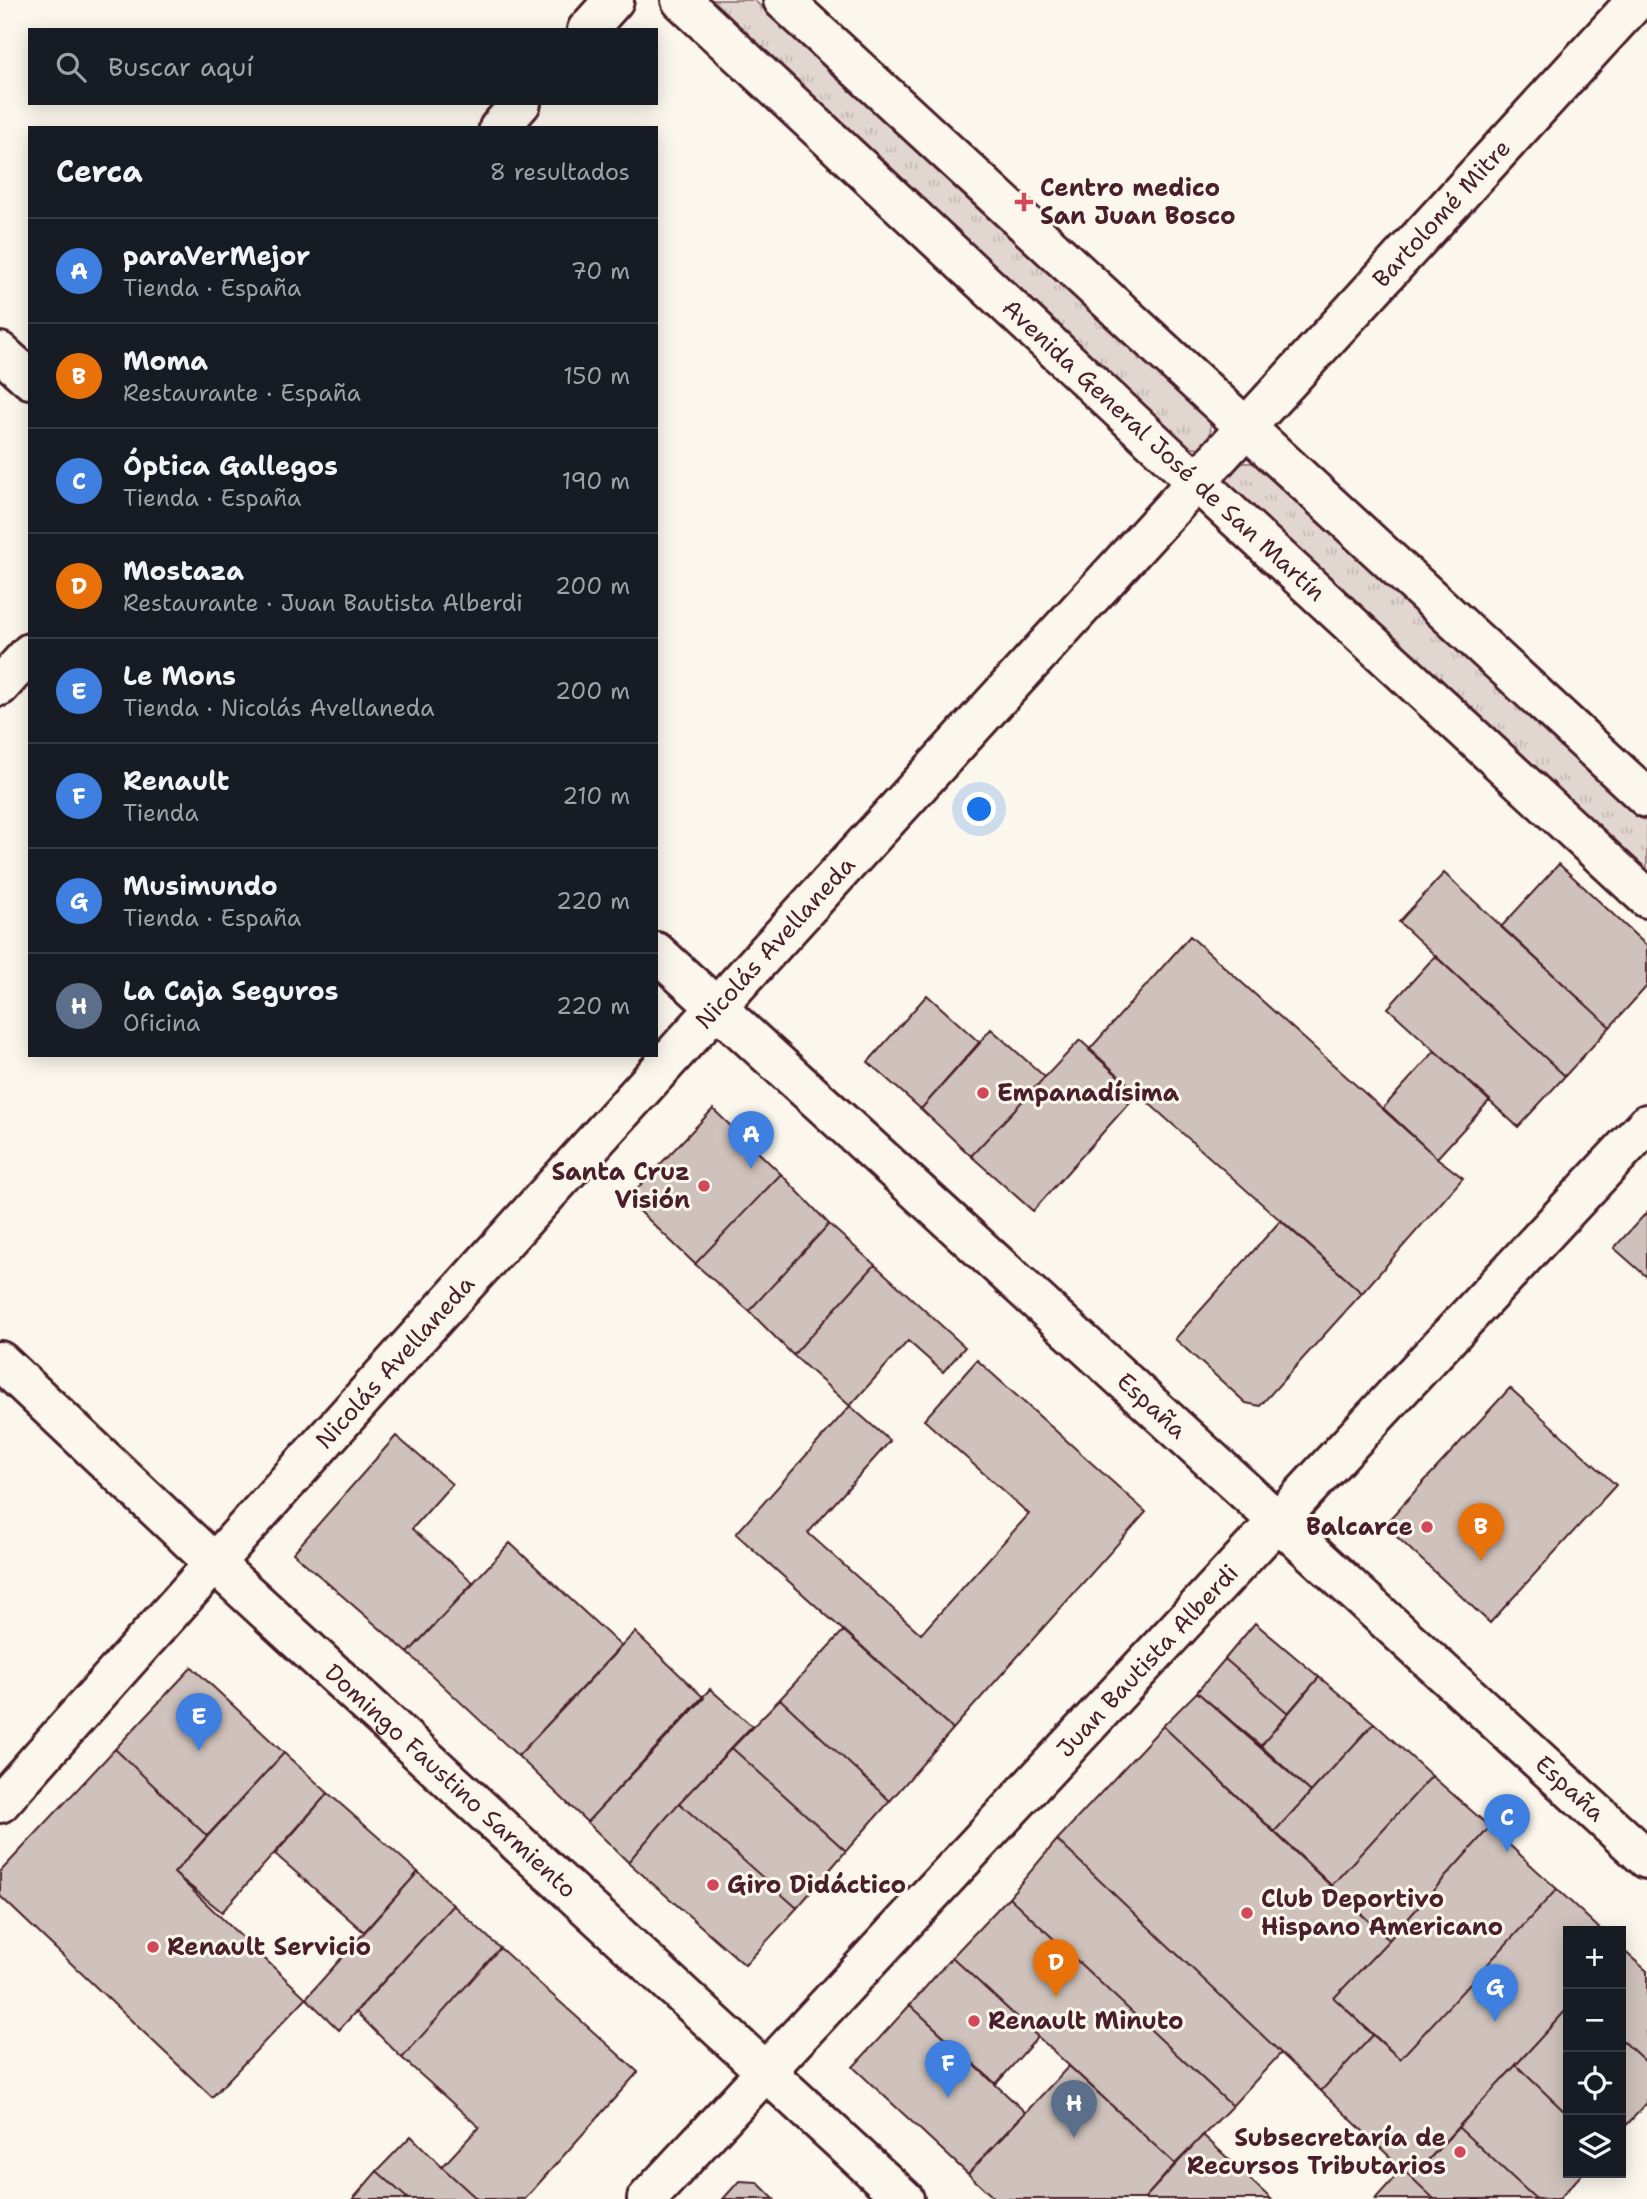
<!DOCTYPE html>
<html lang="es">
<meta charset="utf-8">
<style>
:root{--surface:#171b24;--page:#20242c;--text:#f1f3f6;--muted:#9ea1a6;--line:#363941;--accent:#b45309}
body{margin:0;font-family:"Shantell Sans",sans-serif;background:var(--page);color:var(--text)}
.controls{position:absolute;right:21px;bottom:21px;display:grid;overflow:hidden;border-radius:0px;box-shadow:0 4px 18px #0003}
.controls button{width:63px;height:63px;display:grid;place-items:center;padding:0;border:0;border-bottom:2px solid var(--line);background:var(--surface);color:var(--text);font:35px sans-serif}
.you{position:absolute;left:980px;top:810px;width:24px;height:24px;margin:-18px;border:5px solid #fff;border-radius:50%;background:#1a73e8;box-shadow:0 0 0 10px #1a73e833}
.badge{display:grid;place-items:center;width:46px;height:46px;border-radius:50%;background:var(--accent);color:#fff;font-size:23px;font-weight:700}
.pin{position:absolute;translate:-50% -58px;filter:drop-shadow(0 2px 4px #0008)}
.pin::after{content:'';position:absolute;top:37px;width:24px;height:21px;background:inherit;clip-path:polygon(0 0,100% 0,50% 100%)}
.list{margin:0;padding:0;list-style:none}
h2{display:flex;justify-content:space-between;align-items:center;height:91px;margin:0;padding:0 28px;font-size:30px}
h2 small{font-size:23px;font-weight:400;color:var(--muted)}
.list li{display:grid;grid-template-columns:46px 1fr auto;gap:21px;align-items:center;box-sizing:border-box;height:105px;padding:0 28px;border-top:2px solid var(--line)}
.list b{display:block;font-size:26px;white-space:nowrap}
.list p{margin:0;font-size:23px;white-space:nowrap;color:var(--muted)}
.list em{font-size:23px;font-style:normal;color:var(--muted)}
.icon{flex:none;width:38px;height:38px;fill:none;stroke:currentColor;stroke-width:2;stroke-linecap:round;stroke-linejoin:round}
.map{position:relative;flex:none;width:1647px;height:2199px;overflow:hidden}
.search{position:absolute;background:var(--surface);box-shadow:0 4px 18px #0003;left:28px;top:28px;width:630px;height:77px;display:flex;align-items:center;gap:18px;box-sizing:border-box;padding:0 24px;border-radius:0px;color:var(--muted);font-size:26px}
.panel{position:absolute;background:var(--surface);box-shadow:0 4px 18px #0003;left:28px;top:126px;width:630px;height:931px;border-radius:0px}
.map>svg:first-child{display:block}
.park{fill:url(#park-tufts);stroke:#967b7e;stroke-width:2}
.building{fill:#cfc2bc;stroke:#4a1f2b;stroke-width:2}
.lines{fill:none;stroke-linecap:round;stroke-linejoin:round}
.minor-casing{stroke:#4a1f2b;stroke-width:44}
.primary-casing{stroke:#4a1f2b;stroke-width:44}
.minor{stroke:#fbf7ec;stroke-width:38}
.primary{stroke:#fbf7ec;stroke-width:38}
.poi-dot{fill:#d1495b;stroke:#fbf7ec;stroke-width:2.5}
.labels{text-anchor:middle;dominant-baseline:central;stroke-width:6;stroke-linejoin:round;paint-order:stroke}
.poi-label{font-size:24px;font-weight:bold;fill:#4a1f2b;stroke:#fbf7ec;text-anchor:start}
.street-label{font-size:24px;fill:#4a1f2b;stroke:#fbf7ec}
</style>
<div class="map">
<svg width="1647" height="2199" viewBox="0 0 1647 2199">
<defs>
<pattern id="park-tufts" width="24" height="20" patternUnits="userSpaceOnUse" patternTransform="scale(1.75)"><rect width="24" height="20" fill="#e2d7d0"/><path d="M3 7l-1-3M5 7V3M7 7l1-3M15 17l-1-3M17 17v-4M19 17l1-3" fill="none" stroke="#c3b8b3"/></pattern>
</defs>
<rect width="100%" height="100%" fill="#fbf7ec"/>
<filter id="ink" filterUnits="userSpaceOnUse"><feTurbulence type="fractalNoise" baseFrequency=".0143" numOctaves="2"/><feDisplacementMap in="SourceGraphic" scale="14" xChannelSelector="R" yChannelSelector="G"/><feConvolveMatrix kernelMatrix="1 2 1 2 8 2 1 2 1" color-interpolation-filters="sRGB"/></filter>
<g filter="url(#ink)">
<!-- park -->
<path class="park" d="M 696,0 L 754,0 L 1209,418 C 1213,432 1210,439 1200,448 L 1186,446 Z
M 1243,463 L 1253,463 L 1647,822 L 1647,874 L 1231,492 L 1227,480 L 1232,470 Z"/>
<!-- building -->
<path class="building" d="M 1559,864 L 1647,946 L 1647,986 L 1610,1027 L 1501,927 Z
M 1444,873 L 1610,1027 L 1565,1076 L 1399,922 Z
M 1190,936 L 1437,1158 L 1463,1178 L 1362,1293 L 1089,1050 Z
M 1435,956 L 1565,1076 L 1518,1127 L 1388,1008 Z
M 927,995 L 980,1043 L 921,1109 L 868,1062 Z
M 991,1029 L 1045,1077 L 971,1156 L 921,1109 Z
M 1080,1040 L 1138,1093 L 1033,1211 L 971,1156 Z
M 1435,1051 L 1490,1100 L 1437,1158 L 1383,1108 Z
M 713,1109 L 781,1174 L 695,1264 L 627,1199 Z
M 781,1174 L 829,1224 L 749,1311 L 695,1264 Z
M 1647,1212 L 1647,1277 L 1614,1248 Z
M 1281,1220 L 1362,1293 L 1260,1406 L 1246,1403 L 1175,1339 Z
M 829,1224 L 875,1265 L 793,1355 L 749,1311 Z
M 875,1265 L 965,1347 L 943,1372 L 908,1341 L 850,1406 L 793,1355 Z
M 977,1360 L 1146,1512 L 953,1729 L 736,1534 L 850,1406 L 890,1441 L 808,1533 L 921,1634 L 1029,1514 L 924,1420 Z
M 1510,1388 L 1616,1485 L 1490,1623 L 1384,1525 Z
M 396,1436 L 452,1484 L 412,1529 L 474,1583 L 408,1653 L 293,1553 Z
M 510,1543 L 621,1646 L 518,1756 L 408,1653 Z
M 1255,1623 L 1319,1677 L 1288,1713 L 1225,1659 Z
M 844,1630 L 953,1729 L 890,1801 L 780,1699 Z
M 635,1632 L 704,1698 L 587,1822 L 518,1756 Z
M 1225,1659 L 1288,1713 L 1261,1746 L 1197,1692 Z
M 192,1667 L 284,1753 L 207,1836 L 115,1749 Z
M 1319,1677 L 1374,1723 L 1311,1792 L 1261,1746 Z
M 710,1689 L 752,1726 L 679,1803 L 628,1862 L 587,1822 Z
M 1197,1692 L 1311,1792 L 1274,1832 L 1163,1726 Z
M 780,1699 L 890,1801 L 846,1851 L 732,1748 Z
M 1374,1723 L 1432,1776 L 1331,1886 L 1274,1832 Z
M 1163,1726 L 1389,1940 L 1334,1998 L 1373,2035 L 1321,2091 L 1057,1840 Z
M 732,1748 L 846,1851 L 797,1908 L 679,1803 Z
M 115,1749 L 207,1836 L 174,1873 L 306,1998 L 212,2097 L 0,1896 L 0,1872 Z
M 284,1753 L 328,1793 L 222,1912 L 174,1873 Z
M 1432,1776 L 1490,1827 L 1389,1940 L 1331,1886 Z
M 328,1793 L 418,1872 L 364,1932 L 275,1854 Z
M 679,1803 L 797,1908 L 745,1965 L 628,1862 Z
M 1490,1827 L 1557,1889 L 1400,2059 L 1334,1998 L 1389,1940 Z
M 1057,1840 L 1281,2053 L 1232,2106 L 1009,1897 Z
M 418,1872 L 453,1905 L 339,2030 L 306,1998 Z
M 1557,1889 L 1602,1931 L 1568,1931 L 1568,2008 L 1412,2178 L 1321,2091 L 1373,2035 L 1400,2059 Z
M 1009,1897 L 1232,2106 L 1175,2164 L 952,1957 Z
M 453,1905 L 500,1948 L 402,2058 L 356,2012 Z
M 500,1948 L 638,2072 L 525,2199 L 477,2199 L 442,2167 L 479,2127 L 402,2058 Z
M 1623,1950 L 1647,1971 L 1647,2063 L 1621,2039 L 1621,1952 Z
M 952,1957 L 1038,2037 L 996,2084 L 910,2005 Z
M 910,2005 L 1025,2112 L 968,2174 L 853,2067 Z
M 1568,2008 L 1568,2115 L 1516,2065 Z
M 1621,2039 L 1647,2063 L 1647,2103 L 1621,2131 Z
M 1516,2065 L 1568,2115 L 1568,2173 L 1583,2173 L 1559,2199 L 1536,2199 L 1458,2127 Z
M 1069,2066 L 1175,2164 L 1144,2199 L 995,2199 L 968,2174 Z
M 1458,2127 L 1536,2199 L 1434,2199 L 1412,2178 Z
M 1203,2135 L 1271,2199 L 1144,2199 Z
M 411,2136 L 442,2167 L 477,2199 L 408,2199 L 377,2171 Z
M 1402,2169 L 1412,2178 L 1434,2199 L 1375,2199 Z
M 377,2171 L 408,2199 L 353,2199 Z
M 739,2181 L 757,2182 L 774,2199 L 723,2199 Z"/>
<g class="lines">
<defs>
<g id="minor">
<path d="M 587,30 L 614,0"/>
<path d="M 499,128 L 521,103"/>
<path d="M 0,352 L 30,379"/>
<path d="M 0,686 L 30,653"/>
<path id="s1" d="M 656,952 L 1647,1859"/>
<path id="s2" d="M 0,1361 L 214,1563 L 904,2199"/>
<path id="s3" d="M 0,1803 C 540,1196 1089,599 1637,0"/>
<path id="s4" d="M 647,2199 L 1647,1124"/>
</g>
<g id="primary">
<path id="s5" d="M 681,0 L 1197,482 L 1647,898"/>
<path d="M 783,0 L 1647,798"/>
</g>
</defs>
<!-- minor casing -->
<use href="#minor" class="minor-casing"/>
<!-- primary casing -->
<use href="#primary" class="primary-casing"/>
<!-- minor -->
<use href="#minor" class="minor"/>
<!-- primary -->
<use href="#primary" class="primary"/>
</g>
</g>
<!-- markers -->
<g class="poi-dot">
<path d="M1020.5 191.5h7v7h7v7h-7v7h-7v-7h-7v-7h7z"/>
<circle cx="983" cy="1093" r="7"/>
<circle cx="704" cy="1186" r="7"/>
<circle cx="1427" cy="1527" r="7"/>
<circle cx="713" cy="1885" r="7"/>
<circle cx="1247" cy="1913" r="7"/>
<circle cx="153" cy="1947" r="7"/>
<circle cx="974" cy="2021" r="7"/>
<circle cx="1460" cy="2152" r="7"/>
</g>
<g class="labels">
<!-- poi labels -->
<g class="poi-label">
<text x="1040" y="188">Centro medico<tspan x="1040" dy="28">San Juan Bosco</tspan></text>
<text x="997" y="1093">Empanadísima</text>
<text x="690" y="1172" text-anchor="end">Santa Cruz<tspan x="690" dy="28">Visión</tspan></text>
<text x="1413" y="1527" text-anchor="end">Balcarce</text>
<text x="727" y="1885">Giro Didáctico</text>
<text x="1261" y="1899">Club Deportivo<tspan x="1261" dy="28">Hispano Americano</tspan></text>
<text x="167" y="1947">Renault Servicio</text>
<text x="988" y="2021">Renault Minuto</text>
<text x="1446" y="2138" text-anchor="end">Subsecretaría de<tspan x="1446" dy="28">Recursos Tributarios</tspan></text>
</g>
<!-- street labels -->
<g class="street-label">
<text stroke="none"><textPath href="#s3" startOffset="2146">Bartolomé Mitre</textPath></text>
<text stroke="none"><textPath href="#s5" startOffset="660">Avenida General José de San Martín</textPath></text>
<text stroke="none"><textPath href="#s3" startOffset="1158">Nicolás Avellaneda</textPath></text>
<text stroke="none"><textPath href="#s3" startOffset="592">Nicolás Avellaneda</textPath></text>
<text stroke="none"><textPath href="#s1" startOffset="672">España</textPath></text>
<text stroke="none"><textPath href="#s4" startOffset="735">Juan Bautista Alberdi</textPath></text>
<text stroke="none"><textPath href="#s2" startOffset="616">Domingo Faustino Sarmiento</textPath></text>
<text stroke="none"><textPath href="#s1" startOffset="1239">España</textPath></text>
</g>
</g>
</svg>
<div class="controls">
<button>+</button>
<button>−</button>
<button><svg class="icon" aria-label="locate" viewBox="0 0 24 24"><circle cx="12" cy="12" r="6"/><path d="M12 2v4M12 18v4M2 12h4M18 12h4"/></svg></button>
<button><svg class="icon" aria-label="layers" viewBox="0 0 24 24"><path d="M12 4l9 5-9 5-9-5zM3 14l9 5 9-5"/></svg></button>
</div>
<div class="you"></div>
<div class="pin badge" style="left:751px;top:1169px;background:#3f7fe0">A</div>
<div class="pin badge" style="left:1481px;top:1561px;background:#e8710a">B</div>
<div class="pin badge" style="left:1507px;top:1852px;background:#3f7fe0">C</div>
<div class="pin badge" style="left:1056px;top:1997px;background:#e8710a">D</div>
<div class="pin badge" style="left:199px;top:1751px;background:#3f7fe0">E</div>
<div class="pin badge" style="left:948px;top:2098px;background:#3f7fe0">F</div>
<div class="pin badge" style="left:1495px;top:2022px;background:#3f7fe0">G</div>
<div class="pin badge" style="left:1074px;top:2138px;background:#5c6f8a">H</div>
<div class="search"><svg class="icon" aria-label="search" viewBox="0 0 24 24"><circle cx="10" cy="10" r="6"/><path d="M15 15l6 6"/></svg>Buscar aquí</div>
<section class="panel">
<h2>Cerca<small>8 resultados</small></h2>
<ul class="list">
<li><span class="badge" style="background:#3f7fe0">A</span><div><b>paraVerMejor</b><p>Tienda · España</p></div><em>70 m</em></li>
<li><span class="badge" style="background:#e8710a">B</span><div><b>Moma</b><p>Restaurante · España</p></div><em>150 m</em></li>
<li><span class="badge" style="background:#3f7fe0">C</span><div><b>Óptica Gallegos</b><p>Tienda · España</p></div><em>190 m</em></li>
<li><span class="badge" style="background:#e8710a">D</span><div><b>Mostaza</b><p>Restaurante · Juan Bautista Alberdi</p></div><em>200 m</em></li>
<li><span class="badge" style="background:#3f7fe0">E</span><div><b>Le Mons</b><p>Tienda · Nicolás Avellaneda</p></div><em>200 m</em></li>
<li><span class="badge" style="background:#3f7fe0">F</span><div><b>Renault</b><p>Tienda</p></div><em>210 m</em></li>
<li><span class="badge" style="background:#3f7fe0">G</span><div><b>Musimundo</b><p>Tienda · España</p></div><em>220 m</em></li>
<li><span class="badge" style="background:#5c6f8a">H</span><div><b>La Caja Seguros</b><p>Oficina</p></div><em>220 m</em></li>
</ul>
</section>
</div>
